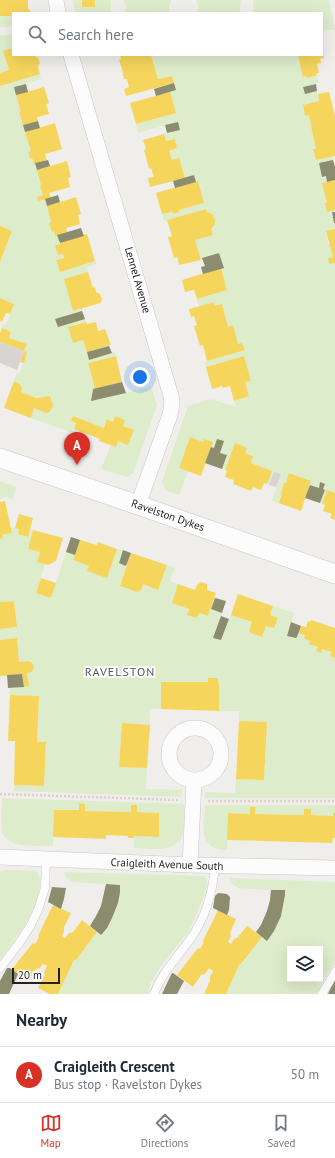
<!DOCTYPE html>
<meta charset="utf-8">
<style>
:root{--surface:#fff;--page:#f2f2f3;--text:#1f2937;--muted:#747a83;--line:#e0e1e3;--accent:#d93025}
body{margin:0;font-family:"PT Sans",sans-serif;background:var(--page);color:var(--text)}
.controls{position:absolute;right:12px;bottom:12px;display:grid;overflow:hidden;border-radius:0px;box-shadow:0 4px 16px #0002}
.controls button{width:36px;height:36px;display:grid;place-items:center;padding:0;border:0;border-bottom:1px solid var(--line);background:var(--surface);color:var(--text);font:20px sans-serif}
.scale{position:absolute;left:12px;bottom:10px;width:48px;box-sizing:border-box;padding-left:4px;border:2px solid #222;border-top:0;font-size:11px;line-height:14px;white-space:nowrap;color:#222;-webkit-text-stroke:3px #fff;paint-order:stroke}
.you{position:absolute;left:140px;top:377px;width:14px;height:14px;margin:-10px;border:3px solid #fff;border-radius:50%;background:#1a73e8;box-shadow:0 0 0 6px #1a73e833}
.badge{display:grid;place-items:center;width:26px;height:26px;border-radius:50%;background:var(--accent);color:#fff;font-size:13px;font-weight:700}
.pin{position:absolute;translate:-50% -33px;filter:drop-shadow(0 1px 2px #0008)}
.pin::after{content:'';position:absolute;top:21px;width:14px;height:12px;background:inherit;clip-path:polygon(0 0,100% 0,50% 100%)}
.list{margin:0;padding:0;list-style:none}
h2{display:flex;justify-content:space-between;align-items:center;height:52px;margin:0;padding:0 16px;font-size:17px}
h2 small{font-size:13px;font-weight:400;color:var(--muted)}
.list li{display:grid;grid-template-columns:26px 1fr auto;gap:12px;align-items:center;box-sizing:border-box;height:56px;padding:0 16px;border-top:1px solid var(--line)}
.list b{display:block;font-size:15px;white-space:nowrap}
.list p{margin:0;font-size:13px;white-space:nowrap;color:var(--muted)}
.list em{font-size:13px;font-style:normal;color:var(--muted)}
.icon{flex:none;width:22px;height:22px;fill:none;stroke:currentColor;stroke-width:2;stroke-linecap:round;stroke-linejoin:round}
.map{position:relative;flex:none;width:335px;height:994px;overflow:hidden}
.search{position:absolute;background:var(--surface);box-shadow:0 4px 16px #0002;left:12px;right:12px;top:12px;height:44px;display:flex;align-items:center;gap:10px;box-sizing:border-box;padding:0 14px;border-radius:0px;color:var(--muted);font-size:15px}
.sheet{height:108px;background:var(--surface)}
nav{display:flex;justify-content:space-around;align-items:center;box-sizing:border-box;height:56px;border-top:1px solid var(--line);background:var(--surface);font-size:11px;color:var(--muted)}
nav a{display:grid;justify-items:center;gap:2px}
nav .on{color:var(--accent)}
.map>svg:first-child{display:block}
.grass{fill:#ddeccb;fill-rule:evenodd}
.homes{fill:#f6d55c}
.industry{fill:#8c8c6e}
.building{fill:#d7d4d2}
.lines{fill:none;stroke-linecap:round;stroke-linejoin:round}
.service-casing{stroke:#c9c8c7;stroke-width:9}
.minor-casing{stroke:#c9c8c7;stroke-width:16}
.tertiary-casing{stroke:#c9c8c7;stroke-width:20}
.path{stroke:#dccecd;stroke-width:2.5;stroke-dasharray:2 2;stroke-linecap:butt}
.service{stroke:#fdfcfc;stroke-width:8}
.minor{stroke:#fdfcfc;stroke-width:15}
.tertiary{stroke:#fdfcfc;stroke-width:19}
.labels{text-anchor:middle;dominant-baseline:central;stroke-width:4;stroke-linejoin:round;paint-order:stroke}
.street-label{font-size:11px;fill:#222;stroke:#fff}
.neighbourhood-label{font-size:12px;letter-spacing:1px;fill:#555;stroke:#fff}
</style>
<div class="map">
<svg width="335" height="994" viewBox="0 0 335 994">
<rect width="100%" height="100%" fill="#f0eeeb"/>
<!-- grass -->
<path class="grass" d="M 72,0 L 111,0 L 111,13 L 76,13 Z
M 123,0 L 171,0 L 169,6 L 170,13 L 125,13 L 126,6 Z
M 196,0 L 242,0 L 240,6 L 240,13 L 198,13 L 198,6 Z
M 253,0 L 329,0 L 335,30 L 322,30 L 322,13 L 254,13 Z
M 0,16 L 13,16 L 13,27 L 0,27 Z
M 0,35 L 13,35 L 13,48 L 3,51 L 9,70 L 0,73 Z
M 151,55 L 298,55 L 307,78 L 317,75 L 319,83 L 303,87 L 305,94 L 317,91 L 319,101 L 303,105 L 305,115 L 309,115 L 316,149 L 313,150 L 316,160 L 333,156 L 333,160 L 319,163 L 322,177 L 326,176 L 327,182 L 322,183 L 327,203 L 325,204 L 327,211 L 335,210 L 335,212 L 332,213 L 334,221 L 335,221 L 335,229 L 326,232 L 328,244 L 330,244 L 335,263 L 335,493 L 327,491 L 322,504 L 320,503 L 325,490 L 323,489 L 325,484 L 321,482 L 319,488 L 310,485 L 311,481 L 290,473 L 286,483 L 284,483 L 281,493 L 282,493 L 279,503 L 272,501 L 281,474 L 274,472 L 269,485 L 267,484 L 271,471 L 251,463 L 253,456 L 245,453 L 247,448 L 235,444 L 225,470 L 222,469 L 227,455 L 220,453 L 224,441 L 217,439 L 214,448 L 211,447 L 212,442 L 204,439 L 203,442 L 190,437 L 179,468 L 188,471 L 179,495 L 165,490 L 162,482 L 188,406 L 211,399 L 236,407 L 234,401 L 249,396 L 245,382 L 250,381 L 244,356 L 206,367 L 204,362 L 245,350 L 242,343 L 238,344 L 233,326 L 228,327 L 222,304 L 214,306 L 214,302 L 199,306 L 197,299 L 227,290 L 221,268 L 224,267 L 219,253 L 200,259 L 195,240 L 213,235 L 211,229 C 217,222 215,214 207,212 L 205,209 L 164,221 L 162,214 L 173,212 L 174,214 L 179,212 L 179,210 L 204,203 L 198,181 L 196,182 L 194,175 L 185,178 L 179,158 L 172,160 L 169,151 L 177,148 L 175,139 L 166,141 L 164,134 L 180,130 L 178,122 L 138,133 L 136,124 L 176,113 L 170,92 L 176,90 L 172,76 L 158,79 Z
M 40,74 L 41,79 L 14,87 L 21,112 L 19,112 L 31,151 L 28,152 L 30,158 L 32,158 L 34,164 L 35,163 L 41,185 L 40,186 L 43,195 L 37,197 L 38,201 L 45,199 L 51,222 L 52,232 L 54,231 L 55,236 L 57,235 L 60,244 L 55,245 L 58,255 L 63,254 L 64,258 L 56,260 L 60,272 L 95,261 L 96,264 L 87,267 L 88,272 L 64,279 L 73,311 L 82,309 L 82,311 L 55,319 L 58,326 L 85,318 L 86,322 L 68,327 L 73,343 L 83,340 L 89,360 L 115,352 L 116,356 L 88,363 L 95,389 L 93,389 L 91,400 L 151,387 L 157,405 L 133,473 L 127,477 L 101,469 L 111,445 L 116,447 L 118,441 L 128,445 L 134,430 L 107,419 L 104,428 L 73,416 L 71,421 L 76,423 L 74,429 L 71,428 L 73,433 L 31,418 L 34,408 L 46,413 L 50,412 L 53,405 L 50,396 L 36,398 L 21,392 L 22,388 L 20,384 L 14,381 L 17,373 L 20,374 L 27,353 L 24,351 L 27,344 L 9,338 L 11,332 L 2,328 L 3,324 L 6,325 L 14,304 L 0,298 L 0,262 L 12,231 L 0,226 L 0,86 Z
M 0,481 L 17,487 L 12,499 L 6,497 L 0,499 Z
M 11,527 L 19,529 L 18,534 L 28,537 L 30,529 L 33,530 L 28,549 L 40,552 L 37,562 L 45,564 L 36,593 L 51,598 L 66,552 L 75,555 L 73,560 L 89,566 L 107,578 L 117,549 L 123,550 L 119,563 L 126,566 L 120,586 L 137,592 L 141,590 L 143,584 L 158,590 L 167,565 L 175,568 L 170,581 L 178,584 L 172,603 L 189,609 L 187,615 L 197,618 L 199,613 L 208,616 L 211,609 L 222,613 L 214,638 L 221,640 L 231,615 L 252,622 L 274,628 L 278,618 L 270,615 L 273,606 L 294,613 L 287,636 L 295,638 L 297,637 L 298,633 L 305,635 L 304,639 L 310,641 L 310,644 L 318,647 L 317,651 L 321,652 L 322,649 L 332,652 L 330,656 L 335,658 L 335,798 L 205,798 L 205,792 L 235,793 L 236,779 L 264,780 L 267,722 L 239,721 L 239,711 L 219,711 L 219,683 L 218,683 L 218,678 L 208,678 L 208,682 L 162,682 L 161,709 L 150,709 L 150,725 L 122,723 L 119,766 L 147,768 L 146,789 L 182,790 L 181,797 L 14,791 L 14,785 L 44,786 L 46,743 L 37,742 L 39,696 L 10,695 L 10,688 L 29,686 L 27,673 L 30,673 L 33,670 L 33,664 L 29,661 L 19,662 L 17,638 L 0,640 L 0,629 L 17,627 L 14,601 L 0,602 L 0,539 L 2,535 L 12,533 Z
M 2,798 L 184,804 C 184,814 185,826 182,836 C 175,854 149,848 134,848 L 134,836 L 159,837 L 159,813 L 137,812 L 137,805 L 132,805 L 131,812 L 85,811 L 85,804 L 79,803 L 79,810 L 54,810 L 53,846 C 38,845 9,850 2,832 C 0,823 2,807 2,798 Z
M 205,805 L 335,805 L 335,813 L 333,816 L 311,815 L 311,809 L 305,809 L 304,815 L 256,814 L 256,808 L 250,807 L 250,814 L 228,813 L 227,850 C 197,850 204,826 205,805 Z
M 6,870 L 37,871 C 51,894 14,942 0,959 L 0,871 Z
M 64,872 L 205,876 L 207,882 L 205,894 L 191,927 L 186,935 L 160,967 L 151,983 L 148,994 L 58,994 L 74,960 L 76,960 L 97,932 L 100,935 L 102,934 C 113,920 119,903 120,885 L 72,882 L 66,878 Z
M 230,878 L 335,882 L 335,964 L 327,974 L 317,994 L 226,994 L 240,963 L 242,964 L 262,937 L 267,940 C 278,926 284,909 285,891 L 238,888 L 232,884 ZM 290,949 L 320,949 L 320,979 L 290,979 Z"/>
<!-- homes -->
<path class="homes" d="M 0,0 L 28,0 L 28,8 L 30,10 L 30,12 L 29,13 L 24,13 L 23,12 L 13,13 L 13,16 L 0,16 Z
M 82,0 L 95,0 L 95,7 L 82,7 Z
M 13,48 L 13,55 L 35,55 L 36,57 L 38,58 L 40,63 L 38,67 L 40,74 L 0,86 L 0,73 L 9,70 L 3,51 Z
M 323,51 L 324,58 L 320,59 L 321,63 L 317,64 L 319,73 L 316,73 L 317,75 L 307,78 L 306,76 L 303,77 L 298,55 L 322,55 Z
M 120,55 L 151,55 L 158,79 L 172,76 L 174,83 L 126,96 L 124,89 L 129,87 L 127,79 L 124,79 L 122,69 L 119,60 L 121,59 Z
M 44,87 L 49,103 L 46,104 L 49,114 L 37,117 L 38,121 L 23,125 L 19,112 L 21,112 L 16,95 Z
M 170,92 L 176,113 L 136,124 L 130,103 Z
M 329,92 L 335,116 L 335,156 L 316,160 L 313,149 L 316,149 L 312,131 L 309,115 L 305,116 L 303,105 L 319,101 L 318,94 Z
M 55,123 L 62,149 L 45,154 L 47,160 L 34,164 L 32,158 L 30,158 L 28,152 L 31,151 L 25,132 Z
M 164,134 L 166,141 L 175,139 L 177,148 L 169,151 L 172,160 L 179,158 L 185,178 L 150,187 L 148,178 L 154,177 L 151,168 L 149,169 L 144,150 L 146,149 L 143,140 Z
M 67,161 L 71,177 L 68,178 L 70,187 L 49,193 L 51,198 L 38,201 L 37,197 L 43,195 L 40,186 L 41,185 L 37,170 Z
M 335,180 L 335,210 L 327,212 L 325,203 L 327,203 L 322,183 Z
M 198,181 L 204,203 L 179,210 L 179,212 L 173,214 L 173,212 L 162,214 L 156,193 Z
M 76,197 L 81,214 L 78,215 L 80,224 L 66,228 L 67,232 L 55,236 L 54,231 L 52,232 L 49,223 L 51,222 L 47,206 Z
M 206,209 L 207,212 L 212,214 L 215,219 L 215,224 L 211,229 L 213,235 L 195,240 L 201,260 L 179,265 L 177,257 L 174,258 L 168,237 L 172,236 L 167,220 Z
M 0,226 L 12,231 L 0,262 Z
M 335,229 L 335,263 L 329,264 L 328,258 L 333,257 L 326,231 Z
M 87,234 L 95,261 L 60,272 L 56,260 L 64,258 L 63,254 L 58,255 L 55,245 L 60,244 L 60,243 Z
M 221,268 L 227,290 L 197,299 L 194,290 L 185,292 L 182,280 Z
M 88,272 L 93,288 L 95,287 L 96,292 L 100,294 L 102,300 L 100,303 L 73,311 L 64,279 Z
M 0,298 L 14,304 L 10,314 L 6,313 L 2,322 L 0,321 Z
M 214,302 L 214,306 L 222,304 L 228,327 L 233,325 L 238,344 L 242,343 L 245,350 L 207,361 L 203,345 L 200,346 L 194,326 L 197,325 L 194,316 L 191,317 L 189,309 Z
M 86,322 L 87,324 L 96,322 L 98,331 L 105,329 L 111,345 L 87,352 L 83,340 L 73,343 L 68,327 Z
M 2,328 L 11,332 L 9,338 L 27,344 L 24,351 L 0,342 L 0,333 Z
M 24,351 L 27,352 L 24,363 L 20,362 Z
M 116,356 L 122,382 L 95,389 L 88,363 Z
M 244,356 L 251,381 L 245,382 L 249,396 L 234,401 L 230,386 L 223,388 L 222,386 L 212,389 L 206,367 Z
M 14,381 L 20,384 L 22,388 L 21,392 L 36,398 L 50,396 L 53,405 L 50,412 L 46,413 L 34,408 L 31,418 L 4,408 Z
M 73,416 L 104,428 L 107,419 L 113,422 L 115,416 L 125,420 L 123,426 L 134,430 L 128,445 L 118,441 L 116,447 L 99,441 L 100,439 L 74,429 L 76,423 L 71,421 Z
M 190,437 L 203,442 L 204,439 L 213,442 L 201,476 L 179,468 Z
M 235,443 L 247,448 L 245,453 L 253,456 L 251,463 L 272,471 L 267,484 L 264,483 L 261,490 L 253,487 L 251,491 L 233,484 L 234,480 L 225,477 L 227,471 L 225,470 Z
M 289,473 L 311,481 L 301,511 L 279,503 L 282,493 L 281,493 L 284,483 L 286,483 Z
M 327,490 L 335,493 L 335,520 L 330,518 L 332,514 L 323,511 L 325,505 L 322,504 Z
M 5,501 L 12,533 L 2,535 L 3,538 L 0,539 L 0,502 Z
M 19,514 L 33,518 L 28,537 L 18,534 L 19,529 L 15,528 Z
M 33,530 L 63,538 L 56,561 L 48,565 L 37,562 L 40,552 L 28,549 Z
M 80,540 L 97,545 L 98,542 L 117,549 L 107,578 L 87,571 L 89,566 L 73,560 Z
M 131,553 L 167,565 L 158,590 L 143,584 L 141,590 L 137,592 L 120,586 Z
M 41,578 L 56,583 L 51,598 L 36,593 Z
M 201,582 L 207,584 L 207,590 L 216,593 L 208,616 L 199,613 L 197,618 L 187,615 L 189,609 L 172,603 L 178,584 L 195,590 L 197,585 Z
M 238,594 L 273,606 L 270,615 L 278,618 L 274,628 L 266,626 L 262,637 L 249,632 L 252,622 L 231,615 Z
M 14,601 L 17,627 L 0,629 L 0,602 Z
M 311,620 L 335,628 L 335,658 L 330,656 L 332,652 L 322,649 L 321,653 L 316,651 L 318,647 L 309,644 L 310,641 L 304,639 L 305,635 L 298,633 L 301,626 L 306,627 L 308,621 L 310,622 Z
M 17,638 L 19,662 L 29,661 L 32,663 L 34,666 L 32,672 L 27,673 L 29,686 L 24,687 L 22,674 L 0,676 L 0,640 Z
M 208,678 L 218,678 L 218,683 L 219,683 L 219,711 L 161,709 L 161,682 L 208,682 Z
M 10,695 L 39,696 L 37,742 L 46,742 L 44,786 L 14,785 L 15,741 L 8,741 Z
M 239,721 L 267,722 L 264,780 L 236,779 Z
M 122,723 L 150,725 L 147,768 L 119,767 Z
M 79,803 L 85,804 L 85,811 L 131,812 L 131,805 L 137,805 L 137,812 L 159,813 L 159,837 L 134,836 L 134,838 L 128,838 L 128,836 L 106,835 L 106,839 L 53,837 L 54,810 L 79,810 Z
M 250,807 L 256,807 L 255,814 L 304,815 L 304,809 L 311,809 L 311,815 L 333,816 L 333,813 L 335,813 L 335,838 L 333,838 L 332,843 L 227,840 L 228,813 L 250,814 Z
M 53,905 L 71,913 L 64,927 L 64,931 L 62,936 L 65,938 L 69,933 L 73,932 L 82,920 L 97,932 L 76,960 L 74,960 L 58,994 L 50,994 L 38,988 L 45,975 L 44,972 L 47,966 L 43,964 L 40,968 L 36,969 L 27,981 L 12,969 L 33,943 L 35,944 L 39,937 L 38,936 Z
M 218,910 L 236,919 L 230,933 L 231,936 L 228,942 L 231,944 L 234,939 L 237,938 L 247,926 L 262,937 L 241,964 L 240,963 L 226,994 L 204,994 L 210,981 L 210,977 L 213,971 L 209,968 L 205,974 L 201,975 L 193,987 L 177,975 L 198,948 L 200,949 L 204,942 L 203,941 Z"/>
<!-- industry -->
<path class="industry" d="M 174,83 L 176,90 L 156,96 L 154,89 Z
M 26,84 L 28,92 L 16,95 L 14,87 Z
M 316,84 L 317,91 L 305,94 L 303,87 Z
M 38,121 L 40,128 L 25,132 L 23,125 Z
M 178,122 L 180,130 L 167,133 L 165,125 Z
M 48,160 L 50,166 L 37,170 L 35,163 Z
M 333,160 L 335,167 L 335,180 L 327,182 L 326,176 L 322,177 L 319,163 Z
M 194,175 L 196,182 L 175,188 L 173,181 Z
M 58,195 L 60,202 L 47,206 L 45,199 Z
M 332,212 L 335,212 L 335,223 L 334,223 Z
M 81,228 L 84,236 L 60,243 L 57,235 Z
M 219,253 L 224,268 L 203,274 L 201,267 L 205,266 L 202,258 Z
M 82,311 L 85,319 L 58,327 L 55,319 Z
M 109,346 L 112,353 L 89,360 L 87,352 Z
M 122,382 L 126,393 L 91,401 L 93,389 Z
M 217,439 L 224,441 L 220,453 L 227,455 L 222,469 L 205,463 L 211,447 L 214,448 Z
M 320,482 L 325,484 L 323,489 L 325,490 L 320,503 L 305,498 L 310,485 L 319,488 Z
M 71,537 L 80,540 L 75,555 L 66,552 Z
M 123,550 L 131,553 L 126,566 L 119,563 Z
M 215,598 L 226,601 L 222,613 L 211,609 Z
M 221,616 L 229,619 L 221,640 L 213,638 Z
M 291,622 L 301,626 L 297,637 L 296,638 L 287,636 Z
M 22,674 L 24,687 L 8,688 L 7,675 Z
M 106,884 L 120,885 L 120,892 L 118,903 L 112,918 L 107,928 L 102,934 L 101,935 L 90,926 L 96,916 L 101,906 Z
M 52,887 L 66,888 L 64,899 L 61,909 L 48,902 Z
M 271,890 L 285,890 L 285,895 L 281,916 L 274,931 L 267,941 L 256,932 L 261,925 L 267,911 L 270,900 Z
M 218,893 L 227,894 L 230,897 L 229,910 L 227,915 L 213,908 L 215,896 Z
M 7,968 L 10,968 L 18,974 L 9,994 L 0,994 L 0,981 Z
M 173,973 L 184,981 L 177,994 L 162,994 L 170,977 L 172,973 Z
M 335,980 L 335,994 L 328,994 L 332,985 Z"/>
<!-- building -->
<path class="building" d="M 0,342 L 24,351 L 17,370 L 0,363 Z
M 274,472 L 281,474 L 276,487 L 269,485 Z"/>
<g class="lines">
<defs>
<path id="service" d="M 0,968 L 20,942 L 31,925 L 38,910 L 45,888 L 46,859
M 154,994 C 162,972 178,957 191,938 C 206,917 213,891 215,865
M 322,994 L 335,972"/>
<path id="minor" d="M 56,0 L 58,13
M 71,55 L 171,396 L 172,403 L 170,415 L 138,505
M169 754a26 26 0 1 1 52 0a26 26 0 1 1-52 0Z
M 0,857 L 190,865 L 335,868
M 190,865 L 194,780"/>
<path id="tertiary" d="M 0,458 L 138,505 L 335,574"/>
</defs>
<!-- service casing -->
<use href="#service" class="service-casing"/>
<!-- minor casing -->
<use href="#minor" class="minor-casing"/>
<!-- tertiary casing -->
<use href="#tertiary" class="tertiary-casing"/>
<!-- path -->
<path class="path" d="M 0,794 L 179,800
M 208,801 L 335,801"/>
<!-- service -->
<use href="#service" class="service"/>
<!-- minor -->
<use href="#minor" class="minor"/>
<!-- tertiary -->
<use href="#tertiary" class="tertiary"/>
</g>
<g class="labels">
<!-- street labels -->
<g class="street-label">
<text transform="translate(138 280) rotate(74)">Lennel Avenue</text>
<text transform="translate(168 515) rotate(19)">Ravelston Dykes</text>
<text transform="translate(167 864) rotate(2)">Craigleith Avenue South</text>
</g>
<!-- neighbourhood labels -->
<g class="neighbourhood-label">
<text x="120" y="671">RAVELSTON</text>
</g>
</g>
</svg>
<div class="controls">
<button><svg class="icon" aria-label="layers" viewBox="0 0 24 24"><path d="M12 4l9 5-9 5-9-5zM3 14l9 5 9-5"/></svg></button>
</div>
<div class="scale">20 m</div>
<div class="you"></div>
<div class="pin badge" style="left:77px;top:465px">A</div>
<div class="search"><svg class="icon" aria-label="search" viewBox="0 0 24 24"><circle cx="10" cy="10" r="6"/><path d="M15 15l6 6"/></svg>Search here</div>
</div>
<section class="sheet">
<h2>Nearby<small></small></h2>
<ul class="list">
<li><span class="badge">A</span><div><b>Craigleith Crescent</b><p>Bus stop · Ravelston Dykes</p></div><em>50 m</em></li>
</ul>
</section>
<nav>
<a class="on"><svg class="icon" aria-label="map" viewBox="0 0 24 24"><path d="M3 6l6-2 6 2 6-2v14l-6 2-6-2-6 2zM9 4v14M15 6v14"/></svg>Map</a>
<a><svg class="icon" aria-label="directions" viewBox="0 0 24 24"><path d="M12 3l9 9-9 9-9-9zM9 14v-3h6M13 9l2 2-2 2"/></svg>Directions</a>
<a><svg class="icon" aria-label="saved" viewBox="0 0 24 24"><path d="M7 4h10v16l-5-4-5 4z"/></svg>Saved</a>
</nav>
